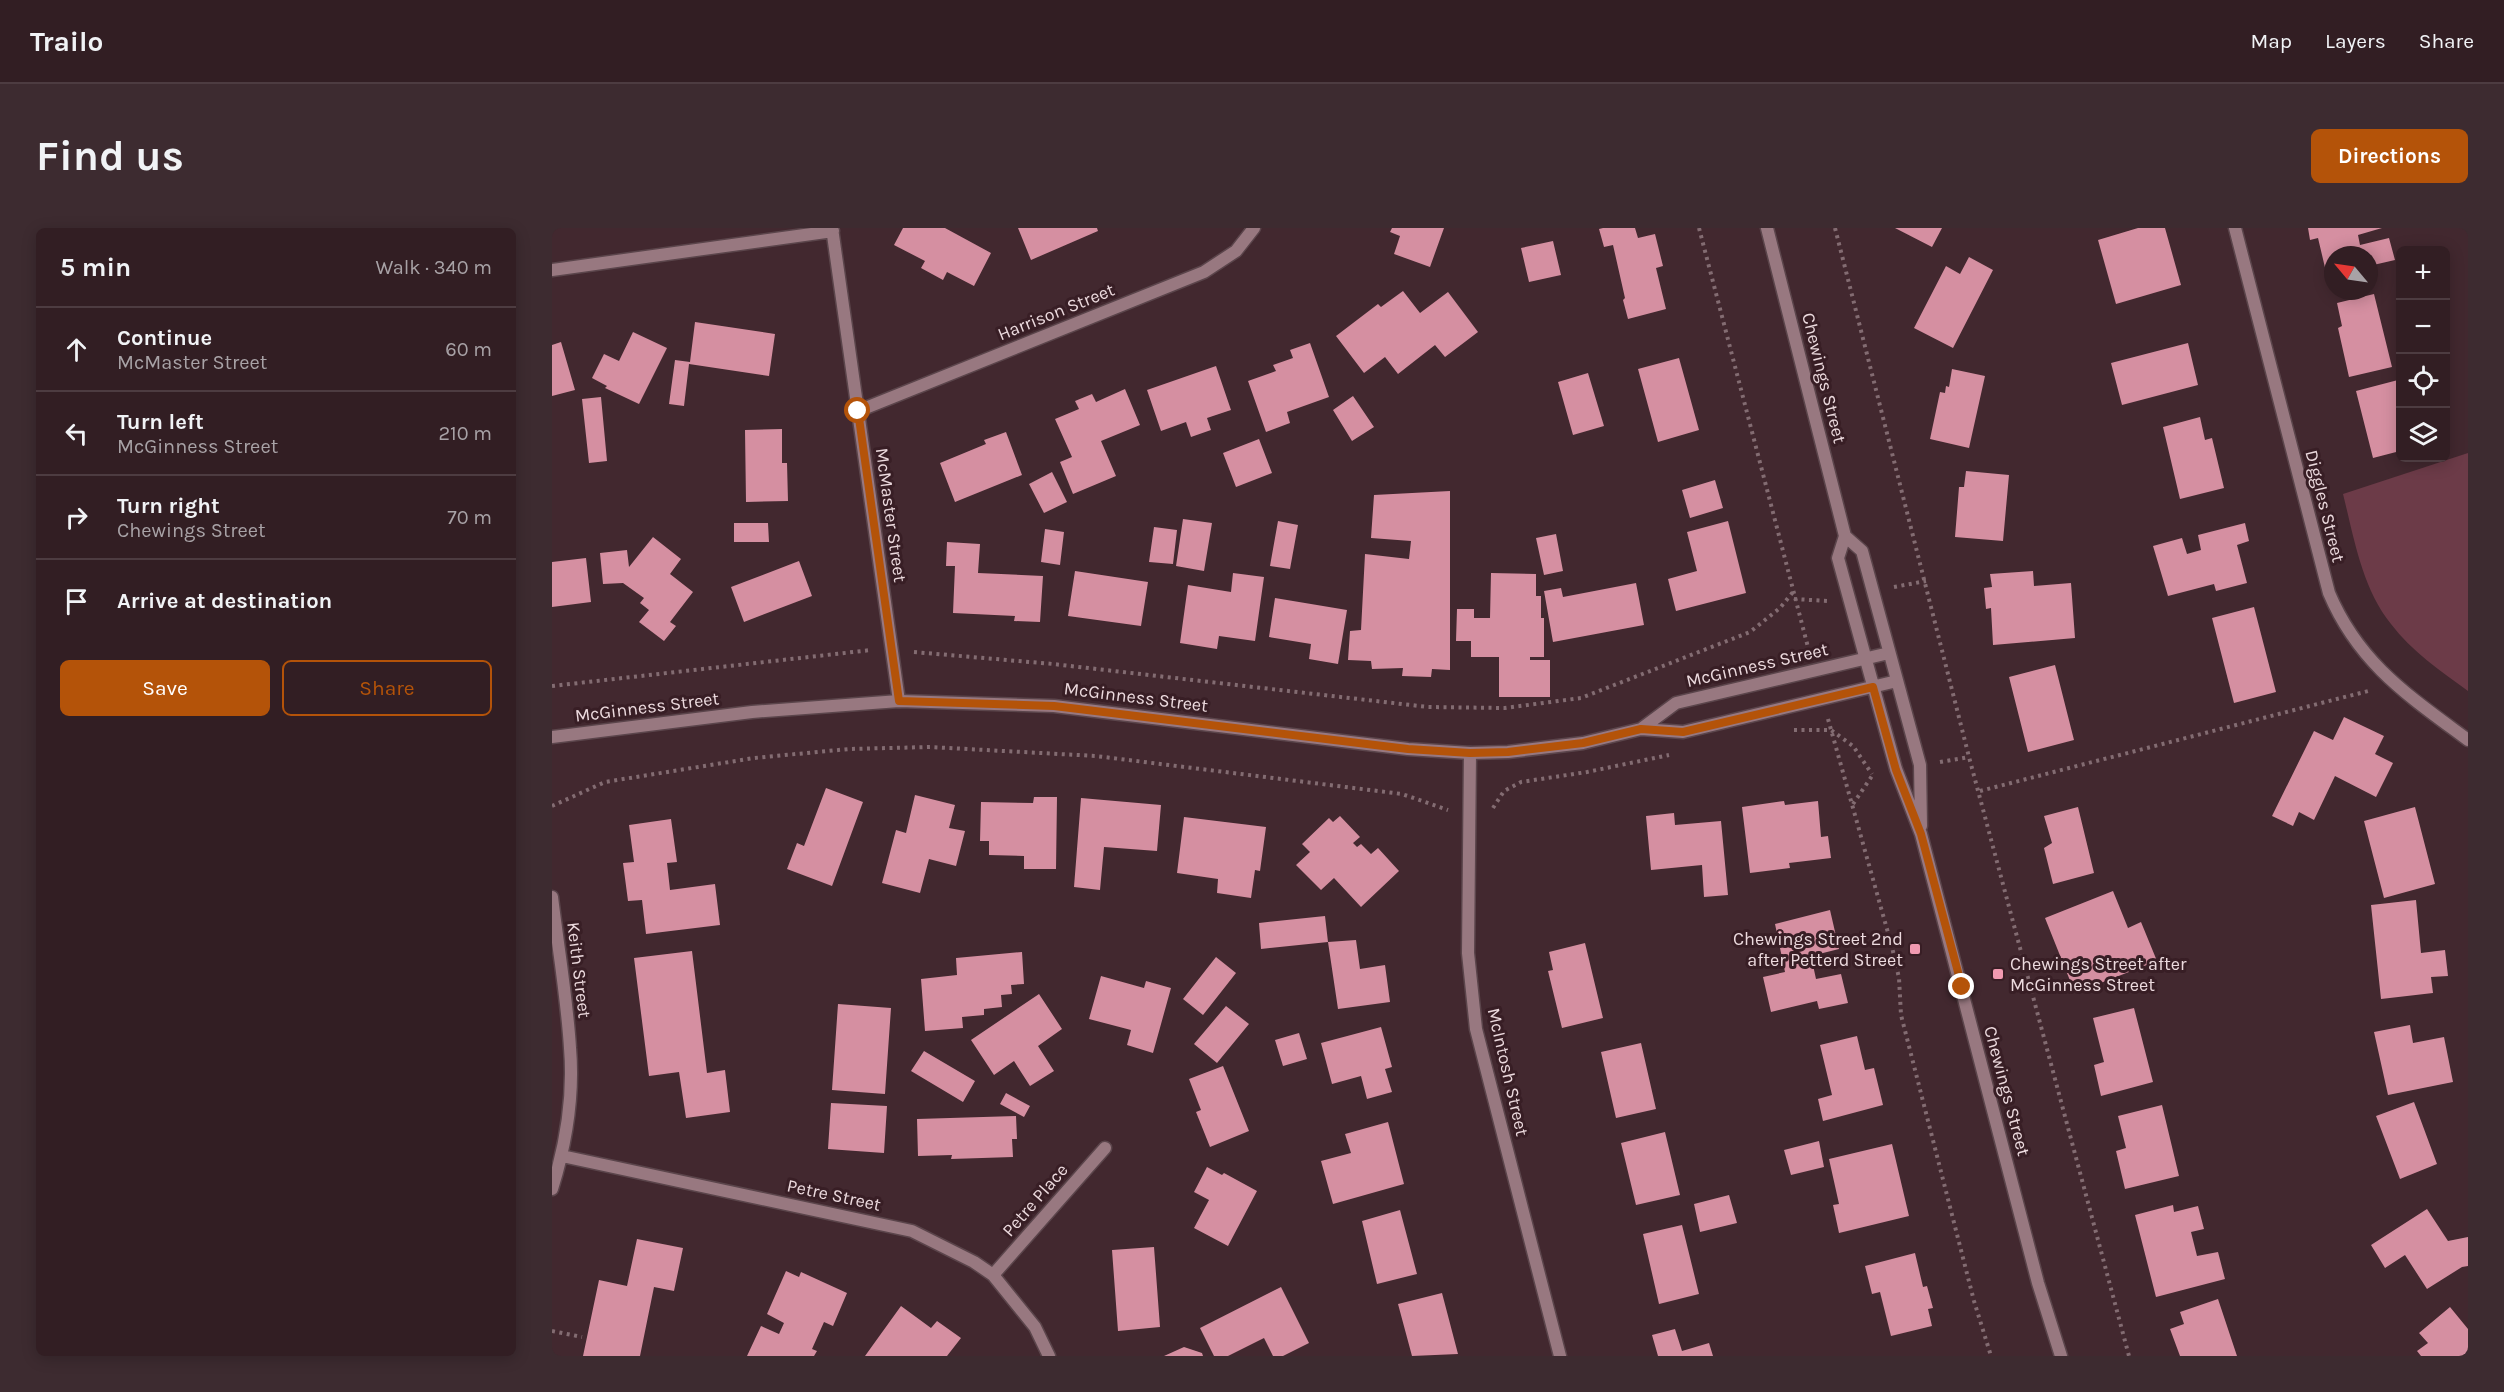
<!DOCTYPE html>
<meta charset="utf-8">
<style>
:root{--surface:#321e23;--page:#3d2b30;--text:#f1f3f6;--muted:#a8a2a6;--line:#4d3c41;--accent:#b45309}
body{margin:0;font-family:Karla,sans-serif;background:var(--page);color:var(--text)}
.controls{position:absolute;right:18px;top:18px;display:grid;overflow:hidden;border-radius:9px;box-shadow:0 3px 15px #0003}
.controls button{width:54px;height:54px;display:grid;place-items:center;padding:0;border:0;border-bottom:2px solid var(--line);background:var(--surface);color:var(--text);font:30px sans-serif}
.compass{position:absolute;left:1772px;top:18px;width:54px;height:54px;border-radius:50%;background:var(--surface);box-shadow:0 3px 15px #0003;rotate:299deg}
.stop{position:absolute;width:18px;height:18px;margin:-14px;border:4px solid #b45309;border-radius:50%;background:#fff}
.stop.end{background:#b45309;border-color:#fff;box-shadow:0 2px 6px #0008}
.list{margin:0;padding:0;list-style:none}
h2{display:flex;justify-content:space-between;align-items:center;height:78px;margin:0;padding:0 24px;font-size:26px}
h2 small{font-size:20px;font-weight:400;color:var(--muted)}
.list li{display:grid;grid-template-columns:39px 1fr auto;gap:18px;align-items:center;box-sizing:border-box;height:84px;padding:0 24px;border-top:2px solid var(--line)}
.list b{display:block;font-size:22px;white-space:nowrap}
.list p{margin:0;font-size:20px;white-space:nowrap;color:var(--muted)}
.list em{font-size:20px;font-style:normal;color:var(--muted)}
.actions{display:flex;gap:12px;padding:18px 24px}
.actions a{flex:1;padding:14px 0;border:2px solid var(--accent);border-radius:9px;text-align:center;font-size:21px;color:var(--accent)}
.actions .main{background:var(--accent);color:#fff}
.icon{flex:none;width:33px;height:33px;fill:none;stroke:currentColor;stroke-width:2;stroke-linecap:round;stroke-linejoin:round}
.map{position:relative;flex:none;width:1916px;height:1128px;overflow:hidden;border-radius:9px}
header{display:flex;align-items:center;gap:36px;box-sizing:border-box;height:84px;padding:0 30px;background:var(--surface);border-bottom:2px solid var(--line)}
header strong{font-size:28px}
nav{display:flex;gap:33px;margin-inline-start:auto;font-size:21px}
.intro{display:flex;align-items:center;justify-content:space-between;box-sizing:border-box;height:144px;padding:0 36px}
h1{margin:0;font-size:42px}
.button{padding:15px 27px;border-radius:9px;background:var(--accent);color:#fff;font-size:21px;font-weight:700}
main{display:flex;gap:36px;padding:0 36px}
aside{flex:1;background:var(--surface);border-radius:9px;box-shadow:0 3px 15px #0003}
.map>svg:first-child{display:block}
.green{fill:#6c3b48}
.building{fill:#d58fa1}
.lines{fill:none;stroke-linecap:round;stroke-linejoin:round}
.minor-casing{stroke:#5b454b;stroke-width:15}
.tertiary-casing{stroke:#5b454b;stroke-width:15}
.path{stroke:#836c72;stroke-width:4;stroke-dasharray:3 4.5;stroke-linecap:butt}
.minor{stroke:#987880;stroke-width:12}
.tertiary{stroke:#987880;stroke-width:12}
.route{stroke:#b45309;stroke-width:8}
.poi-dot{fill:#f19ab1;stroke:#381e25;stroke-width:2}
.labels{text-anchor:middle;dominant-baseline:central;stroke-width:6;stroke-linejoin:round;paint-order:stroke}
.street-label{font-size:18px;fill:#ecdade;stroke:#381e25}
.poi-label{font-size:18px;fill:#ecdade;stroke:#381e25;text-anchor:end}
</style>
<header>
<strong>Trailo</strong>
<nav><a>Map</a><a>Layers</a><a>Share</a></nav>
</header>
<div class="intro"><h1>Find us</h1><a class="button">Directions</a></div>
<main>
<aside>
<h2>5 min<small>Walk · 340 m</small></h2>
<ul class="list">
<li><svg class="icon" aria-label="ahead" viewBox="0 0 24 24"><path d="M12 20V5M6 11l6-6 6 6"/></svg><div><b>Continue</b><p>McMaster Street</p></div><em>60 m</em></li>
<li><svg class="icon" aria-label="left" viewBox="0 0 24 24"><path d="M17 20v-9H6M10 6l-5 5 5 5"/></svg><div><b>Turn left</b><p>McGinness Street</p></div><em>210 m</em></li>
<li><svg class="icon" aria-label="right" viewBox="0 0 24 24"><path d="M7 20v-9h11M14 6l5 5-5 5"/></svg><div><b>Turn right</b><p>Chewings Street</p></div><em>70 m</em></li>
<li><svg class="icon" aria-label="arrive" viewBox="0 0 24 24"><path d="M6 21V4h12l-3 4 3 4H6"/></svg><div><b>Arrive at destination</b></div></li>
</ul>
<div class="actions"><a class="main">Save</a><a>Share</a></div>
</aside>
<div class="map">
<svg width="1916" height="1128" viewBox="0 0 1916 1128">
<rect width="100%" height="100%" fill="#42282f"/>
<!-- green -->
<path class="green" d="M 1916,225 L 1916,463 C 1889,443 1859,423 1839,396 C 1810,360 1802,310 1791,266 Z"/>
<!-- building -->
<path class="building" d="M 351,0 L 393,0 L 439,25 L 422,58 L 395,44 L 391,52 L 369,40 L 373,33 L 342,17 Z
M 466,0 L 545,0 L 546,3 L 479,32 Z
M 840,0 L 892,0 L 878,39 L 842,26 L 848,8 L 838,4 Z
M 1051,0 L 1083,0 L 1086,10 L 1103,6 L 1111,38 L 1104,40 L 1114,81 L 1076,91 L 1071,72 L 1073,70 L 1061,17 L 1052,19 L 1047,1 Z
M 1343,0 L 1390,0 L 1380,19 Z
M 1586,0 L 1613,0 L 1629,57 L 1564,76 L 1546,12 Z
M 1756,0 L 1830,0 L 1806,7 L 1808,17 L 1837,10 L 1843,32 L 1817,38 L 1817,27 L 1781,27 L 1781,47 L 1775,48 L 1766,10 L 1758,12 Z
M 1001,13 L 1009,47 L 977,54 L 969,20 Z
M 1417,29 L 1441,42 L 1401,120 L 1362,100 L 1394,38 L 1408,46 Z
M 851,63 L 868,85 L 896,64 L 926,104 L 893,129 L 883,117 L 846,146 L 833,129 L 812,145 L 784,108 L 826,76 L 829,79 Z
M 1822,66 L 1840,139 L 1797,149 L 1786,100 L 1790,98 L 1785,75 Z
M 143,94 L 223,106 L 217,148 L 137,136 L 132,178 L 117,176 L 123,132 L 138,134 Z
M 81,104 L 115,120 L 87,176 L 53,160 L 55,158 L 40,150 L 52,126 L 67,133 Z
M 9,114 L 23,162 L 0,168 L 0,117 Z
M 758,115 L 777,169 L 735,184 L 738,195 L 714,204 L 696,153 L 724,143 L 721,137 L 741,130 L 738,122 Z
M 1636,115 L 1646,157 L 1570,177 L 1559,135 Z
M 1127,130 L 1147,202 L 1106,214 L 1086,141 Z
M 664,138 L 679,182 L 655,190 L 659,202 L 639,209 L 634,194 L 609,203 L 595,162 Z
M 1400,141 L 1433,148 L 1417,220 L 1378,211 L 1388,164 L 1393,165 L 1394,158 L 1397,159 Z
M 1036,145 L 1052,198 L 1021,207 L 1006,154 Z
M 1846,152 L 1848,163 L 1848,223 L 1821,230 L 1804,163 Z
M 573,161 L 588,197 L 549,213 L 564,248 L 521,266 L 508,234 L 520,229 L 503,191 L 527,181 L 523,173 L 540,166 L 544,174 Z
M 801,168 L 822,199 L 800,213 L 781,182 Z
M 49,169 L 55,233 L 37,235 L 30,171 Z
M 1648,189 L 1653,212 L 1660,210 L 1672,260 L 1628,271 L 1611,199 Z
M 230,201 L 230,235 L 235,235 L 236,273 L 194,274 L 193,202 Z
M 454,204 L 470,247 L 403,274 L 388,235 L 434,216 L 432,212 Z
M 707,211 L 720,245 L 684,259 L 671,225 Z
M 1414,243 L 1457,247 L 1451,313 L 1403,309 L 1407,259 L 1412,259 Z
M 500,244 L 515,274 L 492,285 L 477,256 Z
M 1163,252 L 1171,280 L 1138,290 L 1130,262 Z
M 898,263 L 898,442 L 880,441 L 879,449 L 850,448 L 851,440 L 820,441 L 819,433 L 796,432 L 798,403 L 809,402 L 813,326 L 857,331 L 859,313 L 819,310 L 822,267 Z
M 631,291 L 660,295 L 652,343 L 624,338 Z
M 726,293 L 746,297 L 738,341 L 718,338 Z
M 1176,293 L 1194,365 L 1124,383 L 1116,351 L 1145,343 L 1135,304 Z
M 182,295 L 216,295 L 217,314 L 182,314 Z
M 1693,295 L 1697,313 L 1685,317 L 1695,355 L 1664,363 L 1662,356 L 1616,368 L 1601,318 L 1630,310 L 1635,326 L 1649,322 L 1646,307 Z
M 602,299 L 625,302 L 621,336 L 597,334 Z
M 493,301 L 512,304 L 508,337 L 489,334 Z
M 1004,306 L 1011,343 L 992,347 L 984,310 Z
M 101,309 L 129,331 L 118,346 L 141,364 L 118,394 L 124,398 L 112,413 L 87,394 L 97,382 L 88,375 L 92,370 L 71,355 L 51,356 L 48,325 L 75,322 L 77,339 Z
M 395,314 L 428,316 L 426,345 L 491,348 L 488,394 L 462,393 L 463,388 L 401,385 L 403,338 L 394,338 Z
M 34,330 L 39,374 L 0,379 L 0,334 Z
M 247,333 L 260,368 L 192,394 L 179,359 Z
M 523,343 L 596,354 L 589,398 L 516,388 Z
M 1481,343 L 1482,358 L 1519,355 L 1523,410 L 1441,417 L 1439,380 L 1434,381 L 1432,360 L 1440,359 L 1438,346 Z
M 681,345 L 712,349 L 703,413 L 667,408 L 665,421 L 628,415 L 636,357 L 679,364 Z
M 939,345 L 984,346 L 984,368 L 989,368 L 989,390 L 992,390 L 992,429 L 978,429 L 978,432 L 998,432 L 998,469 L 947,469 L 947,429 L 919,429 L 919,413 L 904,413 L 905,381 L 922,381 L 922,390 L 938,390 Z
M 1084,355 L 1092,397 L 1001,414 L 992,363 L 1009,360 L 1011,369 Z
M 723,370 L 795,382 L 786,436 L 757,431 L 759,416 L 717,409 Z
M 1702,379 L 1724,464 L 1682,475 L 1660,390 Z
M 1503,437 L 1522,512 L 1476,524 L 1457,449 Z
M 1792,489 L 1832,508 L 1823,526 L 1841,535 L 1824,569 L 1783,548 L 1762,592 L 1747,584 L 1741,598 L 1720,588 L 1762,503 L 1781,512 Z
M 274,560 L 311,574 L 280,658 L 235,641 L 245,615 L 252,618 Z
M 363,567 L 403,577 L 397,600 L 413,603 L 404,638 L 377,631 L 368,665 L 330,655 L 344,602 L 354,605 Z
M 482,569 L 505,569 L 504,641 L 472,641 L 472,628 L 437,627 L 437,613 L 428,613 L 429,574 L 481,575 Z
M 529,570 L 609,577 L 605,623 L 552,619 L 548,662 L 522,659 Z
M 1232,573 L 1233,577 L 1266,573 L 1269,609 L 1276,608 L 1279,630 L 1237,635 L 1238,640 L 1198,645 L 1190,579 Z
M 1526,579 L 1542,645 L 1501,656 L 1492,620 L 1500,615 L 1492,588 Z
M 1863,579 L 1883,656 L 1832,670 L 1812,593 Z
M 1122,585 L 1123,597 L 1169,593 L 1176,667 L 1152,669 L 1150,637 L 1099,642 L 1094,588 Z
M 788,588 L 808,609 L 801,615 L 805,619 L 809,616 L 819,626 L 826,620 L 847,643 L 809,679 L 782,650 L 769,662 L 744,637 L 758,624 L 750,616 L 777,590 L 781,594 Z
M 632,589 L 714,599 L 708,643 L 703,642 L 699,670 L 665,665 L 666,651 L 625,645 Z
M 119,591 L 125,634 L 115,635 L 118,662 L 163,656 L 168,697 L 94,706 L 90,672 L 76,673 L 71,635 L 82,634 L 77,597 Z
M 1561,663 L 1576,700 L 1589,694 L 1605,733 L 1523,765 L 1493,690 Z
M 1864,672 L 1869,725 L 1893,722 L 1896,748 L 1879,749 L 1881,765 L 1829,771 L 1819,677 Z
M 1278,682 L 1287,721 L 1259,728 L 1264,751 L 1289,746 L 1296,775 L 1267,781 L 1265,773 L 1219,784 L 1211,749 L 1233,744 L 1223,696 Z
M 773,688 L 776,714 L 709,721 L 707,695 Z
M 804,712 L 808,741 L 833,737 L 838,774 L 786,781 L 776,714 Z
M 1033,715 L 1051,790 L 1010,800 L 996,743 L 1001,742 L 997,724 Z
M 140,723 L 155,845 L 173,842 L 178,884 L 134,890 L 127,844 L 97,848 L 82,730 Z
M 470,724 L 472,756 L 459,757 L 460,766 L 449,767 L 450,779 L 432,781 L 432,787 L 410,789 L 411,800 L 373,803 L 369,751 L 405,747 L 404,730 Z
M 664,729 L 684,745 L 651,787 L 631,771 Z
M 549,748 L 592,760 L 594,753 L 619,760 L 601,825 L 575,817 L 579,802 L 537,791 Z
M 487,766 L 510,801 L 486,818 L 502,843 L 478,858 L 462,833 L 442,847 L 419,812 Z
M 286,776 L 339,780 L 333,866 L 280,862 Z
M 674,778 L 697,796 L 665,835 L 642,816 Z
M 1582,780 L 1601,854 L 1549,868 L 1542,837 L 1552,834 L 1541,790 Z
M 1858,797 L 1861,815 L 1892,809 L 1901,854 L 1836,867 L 1822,804 Z
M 829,799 L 840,839 L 833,841 L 840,864 L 815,871 L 809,848 L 780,856 L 769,815 Z
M 747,805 L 755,831 L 731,838 L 723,812 Z
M 1305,808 L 1313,842 L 1322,840 L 1331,877 L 1271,893 L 1266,871 L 1280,867 L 1268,817 Z
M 1089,815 L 1104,881 L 1064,890 L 1049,824 Z
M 372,823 L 423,853 L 411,874 L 359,843 Z
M 671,838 L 697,903 L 658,919 L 644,884 L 649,882 L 637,851 Z
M 454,865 L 478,878 L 472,889 L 448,876 Z
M 1862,874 L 1885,936 L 1848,951 L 1824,888 Z
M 279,875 L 335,878 L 332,925 L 276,921 Z
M 1610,877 L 1627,948 L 1573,961 L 1564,923 L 1574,920 L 1566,888 Z
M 464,888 L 465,911 L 460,911 L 461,929 L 399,931 L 400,927 L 366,928 L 365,891 Z
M 836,894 L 852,956 L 781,976 L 769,933 L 799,925 L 793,906 Z
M 1113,904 L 1128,967 L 1084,977 L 1069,915 Z
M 1267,913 L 1272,939 L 1239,947 L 1232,922 Z
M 1340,916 L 1357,988 L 1287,1005 L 1281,977 L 1287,976 L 1277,931 Z
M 655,939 L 670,947 L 672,945 L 705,963 L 676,1018 L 642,1000 L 657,972 L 642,964 Z
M 1177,967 L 1185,995 L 1148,1004 L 1142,976 Z
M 1621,977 L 1622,984 L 1646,978 L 1652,1001 L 1639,1004 L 1645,1028 L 1666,1024 L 1673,1051 L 1604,1069 L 1583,987 Z
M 1875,981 L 1896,1013 L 1916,1009 L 1916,1038 L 1910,1039 L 1875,1061 L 1853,1027 L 1833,1040 L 1819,1017 Z
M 848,982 L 865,1046 L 825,1056 L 810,993 Z
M 1130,997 L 1147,1066 L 1107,1076 L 1091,1006 Z
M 85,1011 L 131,1020 L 122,1063 L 102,1059 L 88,1128 L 31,1128 L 47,1052 L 75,1058 Z
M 602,1019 L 608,1099 L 566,1103 L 560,1022 Z
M 1363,1025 L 1371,1059 L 1375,1058 L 1381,1080 L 1376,1081 L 1380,1098 L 1339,1108 L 1328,1064 L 1320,1066 L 1313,1038 Z
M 234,1043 L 247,1049 L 249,1044 L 295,1065 L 281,1098 L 272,1094 L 260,1121 L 265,1123 L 262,1128 L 195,1128 L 209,1098 L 227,1106 L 232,1095 L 215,1086 Z
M 729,1059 L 757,1115 L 731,1128 L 721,1128 L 712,1110 L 676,1128 L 662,1128 L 648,1100 Z
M 890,1065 L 906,1126 L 860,1128 L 846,1076 Z
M 1666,1071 L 1685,1128 L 1628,1128 L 1618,1101 L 1632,1096 L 1628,1084 Z
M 349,1078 L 379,1100 L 385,1093 L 409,1110 L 395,1128 L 313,1128 Z
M 1898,1079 L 1916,1101 L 1916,1128 L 1869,1128 L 1865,1123 L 1876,1115 L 1867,1105 Z
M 1123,1101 L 1130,1123 L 1157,1115 L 1161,1128 L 1106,1128 L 1100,1107 Z
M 632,1119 L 650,1125 L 651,1128 L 612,1128 Z"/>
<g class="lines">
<defs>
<path id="minor" d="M 280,0 L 347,473
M 1683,0 L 1777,365 C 1807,436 1857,468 1916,512
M 0,42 L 281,3
M 306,183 L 652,44 L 684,23 L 702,0
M 918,525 L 916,725 L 924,801 L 1008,1128
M 0,669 C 6,719 15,770 18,820 C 22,868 14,916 0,961
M 10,928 L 360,1003 L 422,1034 L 441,1047 L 483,1099 L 497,1128
M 441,1047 L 553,920"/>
<path id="tertiary" d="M 1215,0 L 1293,308 L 1286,330 L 1344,541 L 1369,606 L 1486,1055 L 1509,1128
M 1293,308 L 1310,323 L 1368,537 L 1369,598
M 1089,501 L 1124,475 L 1337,425
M 0,509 L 200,484 L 347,473 L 502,478 L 856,521 L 918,525 L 956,524 L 1031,515 L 1089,501 L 1131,504 L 1345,453"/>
</defs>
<!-- minor casing -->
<use href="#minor" class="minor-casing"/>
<!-- tertiary casing -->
<use href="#tertiary" class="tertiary-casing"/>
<!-- path -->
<path class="path" d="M 1147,0 L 1257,423
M 1283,0 L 1417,529 L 1577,1128
M 1342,359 L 1374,353
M 1242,371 L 1276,373
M 362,424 L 501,436 L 876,479 L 953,480 L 1029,470 L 1198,404 L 1228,380 L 1241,364
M 0,458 L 319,422
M 1276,491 L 1340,719 L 1347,750 L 1349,787 L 1422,1073 L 1439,1128
M 1242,502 L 1279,502 L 1301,518 L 1320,546
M 1388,534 L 1417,529
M 1428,563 L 1820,462
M 1301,576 L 1322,545
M 0,578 L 53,554 L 202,530 L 297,521 L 378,519 L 544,528 L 850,566 L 896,582
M 941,580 L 952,563 L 969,554 L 1035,544 L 1117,527
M 0,1103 L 30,1109"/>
<!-- minor -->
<use href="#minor" class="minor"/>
<!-- tertiary -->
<use href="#tertiary" class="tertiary"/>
</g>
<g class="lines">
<!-- route -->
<path class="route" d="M 306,183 L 347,473 L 502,478 L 856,521 L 918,525 L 956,524 L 1031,515 L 1089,501 L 1131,504 L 1321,459 L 1344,542 L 1369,606 L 1410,759"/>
</g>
<!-- markers -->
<g class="poi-dot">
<rect x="1357" y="715" width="12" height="12" rx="3"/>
<rect x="1440" y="740" width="12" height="12" rx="3"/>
</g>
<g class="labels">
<!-- street labels -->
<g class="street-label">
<text transform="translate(504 84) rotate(-22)">Harrison Street</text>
<text transform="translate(1272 150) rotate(76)">Chewings Street</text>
<text transform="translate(1773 278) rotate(76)">Diggles Street</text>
<text transform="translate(339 287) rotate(82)">McMaster Street</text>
<text transform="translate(1205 437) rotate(-13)">McGinness Street</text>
<text transform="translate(584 469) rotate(7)">McGinness Street</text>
<text transform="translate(95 479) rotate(-7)">McGinness Street</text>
<text transform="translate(27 742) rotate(83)">Keith Street</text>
<text transform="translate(956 844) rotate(77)">McIntosh Street</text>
<text transform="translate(1455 863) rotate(75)">Chewings Street</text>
<text transform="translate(282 967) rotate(12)">Petre Street</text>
<text transform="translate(483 972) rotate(-49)">Petre Place</text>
</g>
<!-- poi labels -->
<g class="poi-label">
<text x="1351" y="711">Chewings Street 2nd<tspan x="1351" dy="21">after Petterd Street</tspan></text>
<text x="1458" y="736" text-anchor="start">Chewings Street after<tspan x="1458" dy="21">McGinness Street</tspan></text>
</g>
</g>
</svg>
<div class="controls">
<button>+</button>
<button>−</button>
<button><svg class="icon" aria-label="locate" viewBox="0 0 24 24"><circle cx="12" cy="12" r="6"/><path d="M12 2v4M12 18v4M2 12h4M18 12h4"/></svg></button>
<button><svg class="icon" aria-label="layers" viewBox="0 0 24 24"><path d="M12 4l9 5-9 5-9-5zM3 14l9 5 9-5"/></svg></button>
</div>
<svg class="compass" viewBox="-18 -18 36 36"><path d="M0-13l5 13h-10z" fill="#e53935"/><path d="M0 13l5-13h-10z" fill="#a8a2a6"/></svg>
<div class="stop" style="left:306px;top:183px"></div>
<div class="stop end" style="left:1410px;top:759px"></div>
</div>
</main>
